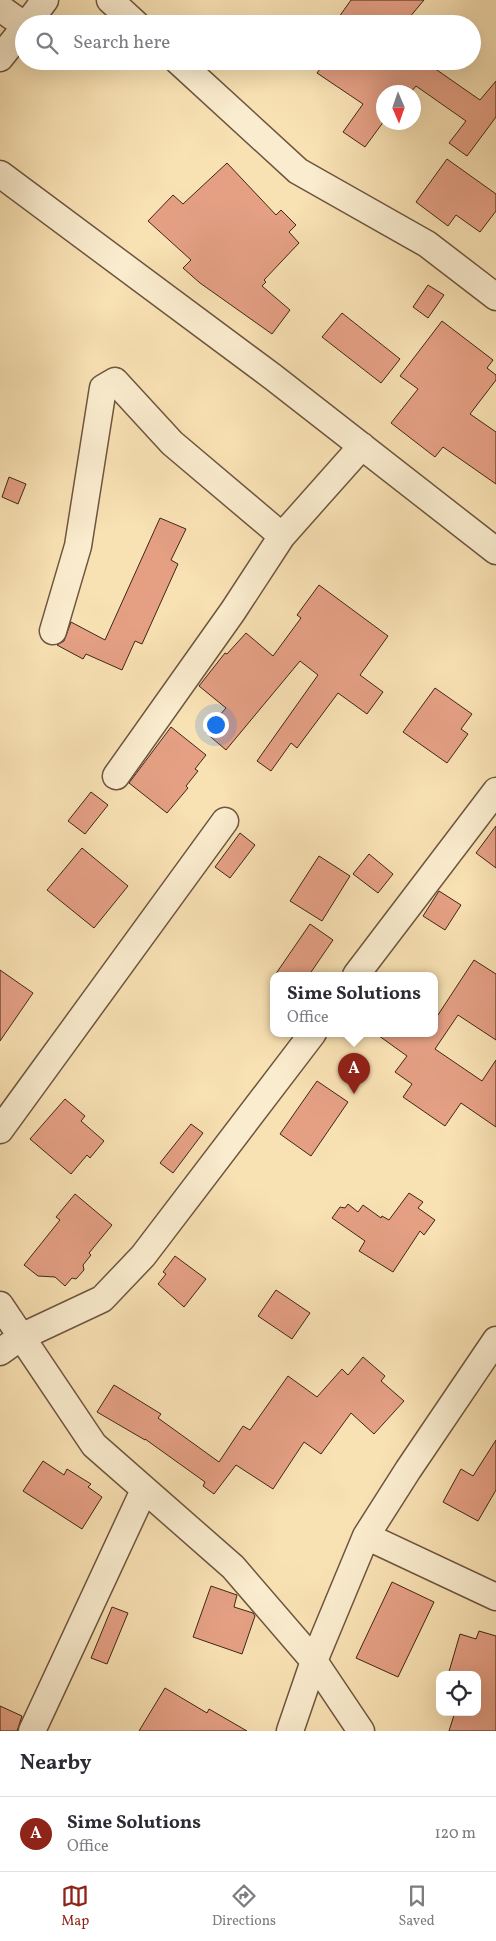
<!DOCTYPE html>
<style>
:root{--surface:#fff;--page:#f7f7f7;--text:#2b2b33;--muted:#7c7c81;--line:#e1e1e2;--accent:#8f2418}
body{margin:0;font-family:Vollkorn,serif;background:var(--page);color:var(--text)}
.controls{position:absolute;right:15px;bottom:15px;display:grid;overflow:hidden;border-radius:10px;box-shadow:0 5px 20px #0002}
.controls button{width:45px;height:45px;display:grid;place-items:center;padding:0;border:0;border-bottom:1px solid var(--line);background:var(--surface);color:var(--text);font:25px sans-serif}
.compass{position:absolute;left:376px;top:85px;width:45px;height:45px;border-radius:50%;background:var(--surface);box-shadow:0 5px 20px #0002;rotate:178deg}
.you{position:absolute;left:215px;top:724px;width:18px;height:18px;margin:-12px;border:4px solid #fff;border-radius:50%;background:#1a73e8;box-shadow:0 0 0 8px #1a73e833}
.badge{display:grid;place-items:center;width:32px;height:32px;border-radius:50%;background:var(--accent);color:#fff;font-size:16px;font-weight:700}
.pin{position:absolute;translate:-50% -41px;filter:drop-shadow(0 1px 2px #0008)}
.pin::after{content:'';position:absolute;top:26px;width:18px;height:15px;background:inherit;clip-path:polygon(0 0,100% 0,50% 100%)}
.popup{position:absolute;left:270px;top:972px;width:168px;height:65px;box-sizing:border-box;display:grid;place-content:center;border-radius:10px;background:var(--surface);filter:drop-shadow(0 1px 4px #0005);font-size:16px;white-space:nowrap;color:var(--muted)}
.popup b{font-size:19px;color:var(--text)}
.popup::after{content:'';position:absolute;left:50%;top:100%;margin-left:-10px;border:10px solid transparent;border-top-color:var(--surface)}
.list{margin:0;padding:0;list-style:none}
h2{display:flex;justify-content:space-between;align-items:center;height:65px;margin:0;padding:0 20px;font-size:21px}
h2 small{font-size:16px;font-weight:400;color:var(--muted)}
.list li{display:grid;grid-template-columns:32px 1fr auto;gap:15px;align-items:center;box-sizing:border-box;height:75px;padding:0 20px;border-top:1px solid var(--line)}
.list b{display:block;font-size:19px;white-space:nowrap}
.list p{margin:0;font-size:16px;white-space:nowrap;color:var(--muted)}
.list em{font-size:16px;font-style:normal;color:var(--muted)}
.icon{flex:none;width:28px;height:28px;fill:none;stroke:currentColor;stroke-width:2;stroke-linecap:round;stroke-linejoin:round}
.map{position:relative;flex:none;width:496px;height:1731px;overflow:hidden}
.search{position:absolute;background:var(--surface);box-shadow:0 5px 20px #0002;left:15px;right:15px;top:15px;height:55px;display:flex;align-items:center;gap:12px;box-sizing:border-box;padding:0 18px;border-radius:28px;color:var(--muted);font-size:19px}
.sheet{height:140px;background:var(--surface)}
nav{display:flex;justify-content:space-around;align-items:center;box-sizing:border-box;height:70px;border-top:1px solid var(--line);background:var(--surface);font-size:14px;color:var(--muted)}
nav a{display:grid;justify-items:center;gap:2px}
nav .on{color:var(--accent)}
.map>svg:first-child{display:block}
.building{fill:#e5a084;stroke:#402618}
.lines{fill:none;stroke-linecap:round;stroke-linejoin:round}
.minor-casing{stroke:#6e553f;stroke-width:29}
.minor{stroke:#faecce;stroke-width:26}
</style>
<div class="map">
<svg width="496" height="1731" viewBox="0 0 496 1731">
<rect width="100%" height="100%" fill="#f8e1b3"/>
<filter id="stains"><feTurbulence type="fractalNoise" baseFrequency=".004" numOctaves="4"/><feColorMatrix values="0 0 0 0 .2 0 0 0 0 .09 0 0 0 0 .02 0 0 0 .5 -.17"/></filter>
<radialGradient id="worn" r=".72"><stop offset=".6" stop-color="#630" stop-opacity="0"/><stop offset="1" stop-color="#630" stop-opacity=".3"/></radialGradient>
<!-- building -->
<path class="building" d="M 351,0 L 424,0 L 404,24 L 334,24 Z
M 326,61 L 424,61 L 480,100 L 496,81 L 496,117 L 467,156 L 449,143 L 466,121 L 416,86 L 411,92 L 384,92 L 384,121 L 365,147 L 343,132 L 363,104 L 317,73 Z
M 447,159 L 496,194 L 496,211 L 480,232 L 456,215 L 448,226 L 416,202 Z
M 227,163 L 276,215 L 281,210 L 296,225 L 289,232 L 299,243 L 264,280 L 266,282 L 262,286 L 290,310 L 272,334 L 200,283 L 183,268 L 191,260 L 148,221 L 173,195 L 183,204 Z
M 428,285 L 444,295 L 428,318 L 413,307 Z
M 342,313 L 400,359 L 381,383 L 322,337 Z
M 442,321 L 493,360 L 487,368 L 496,375 L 496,380 L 470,414 L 496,432 L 496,484 L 443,447 L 435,457 L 391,423 L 418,389 L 400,376 Z
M 9,477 L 26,484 L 18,504 L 2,497 Z
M 160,518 L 186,529 L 171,560 L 178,564 L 142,644 L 135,641 L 122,670 L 86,654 L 83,659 L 57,645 L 64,641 L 71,622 L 105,640 Z
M 319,585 L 388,636 L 360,675 L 383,692 L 367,714 L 338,693 L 297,748 L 291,743 L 271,771 L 257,761 L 318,675 L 300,661 L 226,750 L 205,732 L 226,708 L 199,686 L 225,653 L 227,654 L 246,633 L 273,656 L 301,618 L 297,615 Z
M 435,688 L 472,714 L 461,729 L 468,734 L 447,763 L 403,732 Z
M 171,727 L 206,755 L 195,769 L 198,771 L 186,786 L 188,788 L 167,813 L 129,783 Z
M 91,792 L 108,805 L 85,834 L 68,821 Z
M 496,826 L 496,868 L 476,853 Z
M 240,833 L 255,845 L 230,878 L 215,867 Z
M 82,848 L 128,886 L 94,928 L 47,890 Z
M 369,854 L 393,874 L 378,893 L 353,874 Z
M 319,856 L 350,876 L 322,921 L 290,901 Z
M 439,891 L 461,905 L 445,930 L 423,916 Z
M 310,924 L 333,940 L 309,975 L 275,975 Z
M 474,960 L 496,974 L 496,1040 L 458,1015 L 435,1049 L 482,1081 L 496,1060 L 496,1127 L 461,1103 L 445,1126 L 403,1097 L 412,1084 L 395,1072 L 407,1056 L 375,1033 L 434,1033 L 434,1021 Z
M 0,970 L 33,993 L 0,1041 Z
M 317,1081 L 348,1102 L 311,1156 L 280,1134 Z
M 65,1099 L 85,1116 L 81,1121 L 104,1141 L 90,1158 L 87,1155 L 71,1174 L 30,1139 Z
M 191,1124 L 203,1133 L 173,1173 L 160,1163 Z
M 409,1193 L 423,1202 L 418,1208 L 435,1220 L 424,1235 L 420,1231 L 393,1272 L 359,1251 L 365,1241 L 332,1218 L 340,1207 L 345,1208 L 348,1204 L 358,1212 L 363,1205 L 381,1218 L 382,1216 L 389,1220 Z
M 75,1194 L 112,1225 L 89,1253 L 91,1255 L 83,1265 L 84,1270 L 76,1279 L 72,1278 L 65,1286 L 55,1277 L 38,1276 L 24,1265 L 60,1220 L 56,1217 Z
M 175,1256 L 206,1279 L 184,1307 L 158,1284 L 166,1274 L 163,1272 Z
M 276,1290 L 310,1313 L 292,1339 L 258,1316 Z
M 363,1357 L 385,1376 L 381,1381 L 404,1401 L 374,1434 L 351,1413 L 321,1454 L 304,1442 L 273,1489 L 236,1465 L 214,1494 L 203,1486 L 205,1482 L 145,1439 L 145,1440 L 97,1412 L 114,1385 L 161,1414 L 158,1418 L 219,1462 L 243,1426 L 250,1430 L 288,1376 L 317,1397 L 342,1369 L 348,1375 Z
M 496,1440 L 496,1490 L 478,1521 L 443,1502 L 461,1469 L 473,1476 Z
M 43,1461 L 64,1475 L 67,1469 L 91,1484 L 88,1487 L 102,1497 L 82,1529 L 23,1491 Z
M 392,1582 L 434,1602 L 398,1677 L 356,1658 Z
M 211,1586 L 237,1595 L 234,1607 L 253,1613 L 255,1616 L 242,1654 L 193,1637 Z
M 112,1607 L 128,1613 L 107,1664 L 91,1658 Z
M 479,1631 L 496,1636 L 496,1731 L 449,1731 L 455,1712 L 477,1712 L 477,1675 L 448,1675 L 460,1634 L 476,1639 Z
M 165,1688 L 207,1713 L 209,1709 L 247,1731 L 139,1731 Z
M 0,1706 L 22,1716 L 17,1731 L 0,1731 Z"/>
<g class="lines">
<defs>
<path id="minor" d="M 110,0 L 136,24
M 0,8 L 24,25
M 27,24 L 45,0
M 0,58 L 24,28
M 178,61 L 298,171 L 427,244 L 496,297
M 0,174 L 273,377 L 496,551
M 53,631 L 78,546 L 103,388 L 115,381 L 172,443 L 282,536
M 116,776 L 233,611 L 282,536 L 362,446
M 356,975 L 496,791
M 0,1130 L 225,821
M 0,1305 L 94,1445 L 233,1567 L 314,1661 L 361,1731
M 0,1352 L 21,1337 L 102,1299 L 143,1256 L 313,1033
M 366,1536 L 408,1470 L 496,1340
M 32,1731 L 144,1490
M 290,1731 L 314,1661 L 366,1536 L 496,1597"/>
</defs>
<!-- minor casing -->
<use href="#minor" class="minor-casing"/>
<!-- minor -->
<use href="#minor" class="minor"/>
</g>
<rect width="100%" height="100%" filter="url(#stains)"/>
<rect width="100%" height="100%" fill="url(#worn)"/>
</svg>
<div class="controls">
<button><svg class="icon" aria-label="locate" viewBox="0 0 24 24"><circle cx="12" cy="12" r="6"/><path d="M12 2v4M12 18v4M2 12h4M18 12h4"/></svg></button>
</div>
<svg class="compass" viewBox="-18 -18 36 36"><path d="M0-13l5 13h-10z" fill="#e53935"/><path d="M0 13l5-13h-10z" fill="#7c7c81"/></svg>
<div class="you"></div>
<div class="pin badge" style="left:354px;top:1094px">A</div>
<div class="popup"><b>Sime Solutions</b>Office</div>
<div class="search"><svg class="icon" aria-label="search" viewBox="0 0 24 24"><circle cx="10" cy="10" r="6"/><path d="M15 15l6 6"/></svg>Search here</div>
</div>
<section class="sheet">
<h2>Nearby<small></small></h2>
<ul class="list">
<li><span class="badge">A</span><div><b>Sime Solutions</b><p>Office</p></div><em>120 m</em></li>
</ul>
</section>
<nav>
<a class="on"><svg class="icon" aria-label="map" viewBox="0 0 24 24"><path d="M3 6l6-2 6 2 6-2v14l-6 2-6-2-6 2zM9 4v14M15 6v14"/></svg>Map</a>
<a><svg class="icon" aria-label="directions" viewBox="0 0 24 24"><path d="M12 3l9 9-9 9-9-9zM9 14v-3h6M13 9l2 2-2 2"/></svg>Directions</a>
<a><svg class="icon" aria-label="saved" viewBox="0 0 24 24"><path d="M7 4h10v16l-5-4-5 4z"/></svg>Saved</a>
</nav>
